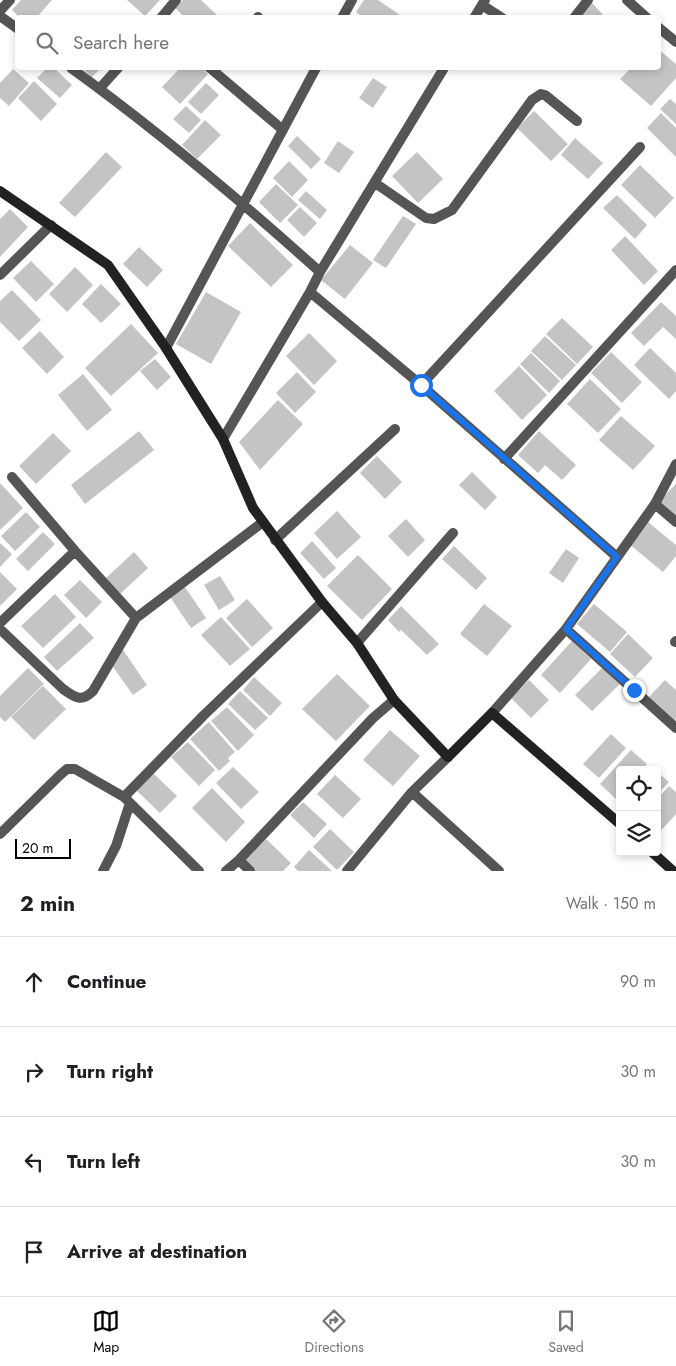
<!DOCTYPE html>
<meta charset="utf-8">
<style>
:root{--surface:#fff;--page:#f2f2f2;--text:#202124;--muted:#757577;--line:#e0e0e0;--accent:#000}
body{margin:0;font-family:Jost,sans-serif;background:var(--page);color:var(--text)}
.controls{position:absolute;right:15px;bottom:15px;display:grid;overflow:hidden;border-radius:5px;box-shadow:0 2px 8px #0003}
.controls button{width:45px;height:45px;display:grid;place-items:center;padding:0;border:0;border-bottom:1px solid var(--line);background:var(--surface);color:var(--text);font:25px sans-serif}
.scale{position:absolute;left:15px;bottom:12px;width:56px;box-sizing:border-box;padding-left:5px;border:2px solid #000;border-top:0;font-size:14px;line-height:18px;white-space:nowrap;color:#000;-webkit-text-stroke:4px #fff;paint-order:stroke}
.stop{position:absolute;width:15px;height:15px;margin:-11px;border:4px solid #1a73e8;border-radius:50%;background:#fff}
.stop.end{background:#1a73e8;border-color:#fff;box-shadow:0 1px 5px #0008}
.list{margin:0;padding:0;list-style:none}
h2{display:flex;justify-content:space-between;align-items:center;height:65px;margin:0;padding:0 20px;font-size:21px}
h2 small{font-size:16px;font-weight:400;color:var(--muted)}
.list li{display:grid;grid-template-columns:32px 1fr auto;gap:15px;align-items:center;box-sizing:border-box;height:90px;padding:0 20px;border-top:1px solid var(--line)}
.list b{display:block;font-size:19px;white-space:nowrap}
.list em{font-size:16px;font-style:normal;color:var(--muted)}
.icon{flex:none;width:28px;height:28px;fill:none;stroke:currentColor;stroke-width:2;stroke-linecap:round;stroke-linejoin:round}
.map{position:relative;flex:none;width:676px;height:871px;overflow:hidden}
.search{position:absolute;background:var(--surface);box-shadow:0 2px 8px #0003;left:15px;right:15px;top:15px;height:55px;display:flex;align-items:center;gap:12px;box-sizing:border-box;padding:0 18px;border-radius:5px;color:var(--muted);font-size:19px}
.sheet{height:425px;background:var(--surface)}
nav{display:flex;justify-content:space-around;align-items:center;box-sizing:border-box;height:70px;border-top:1px solid var(--line);background:var(--surface);font-size:14px;color:var(--muted)}
nav a{display:grid;justify-items:center;gap:2px}
nav .on{color:var(--accent)}
.map>svg:first-child{display:block}
.building{fill:#c4c4c4}
.lines{fill:none;stroke-linecap:round;stroke-linejoin:round}
.street{stroke:#555;stroke-width:10}
.secondary{stroke:#222;stroke-width:10}
.route{stroke:#1a73e8;stroke-width:6}
</style>
<div class="map">
<svg width="676" height="871" viewBox="0 0 676 871">
<rect width="100%" height="100%" fill="#fff"/>
<!-- building -->
<path class="building" d="M 21,0 L 52,0 L 36,18 L 20,18 L 12,10 Z
M 127,0 L 160,0 L 145,16 Z
M 183,0 L 201,0 L 220,18 L 186,18 L 175,8 Z
M 364,0 L 378,0 L 400,15 L 398,18 L 364,18 L 356,12 Z
M 592,3 L 606,18 L 578,18 Z
M 658,49 L 676,64 L 676,78 L 651,106 L 620,79 L 631,68 L 658,68 Z
M 47,68 L 54,68 L 72,85 L 60,98 L 37,78 Z
M 82,68 L 101,68 L 92,77 Z
M 180,68 L 202,68 L 208,74 L 180,104 L 162,87 Z
M 13,69 L 29,83 L 9,106 L 0,98 L 0,83 Z
M 373,78 L 387,87 L 373,108 L 359,98 Z
M 34,81 L 57,104 L 41,121 L 18,98 Z
M 206,83 L 219,95 L 201,114 L 188,102 Z
M 670,99 L 676,104 L 676,124 L 660,109 Z
M 186,106 L 201,120 L 189,133 L 173,119 Z
M 534,111 L 568,144 L 551,161 L 517,128 Z
M 661,113 L 676,128 L 676,157 L 647,128 Z
M 205,120 L 221,135 L 197,159 L 182,145 Z
M 297,136 L 321,159 L 311,169 L 288,146 Z
M 575,138 L 603,163 L 588,179 L 561,155 Z
M 338,141 L 354,152 L 339,173 L 324,163 Z
M 106,152 L 122,167 L 75,217 L 59,203 Z
M 417,152 L 443,179 L 418,203 L 392,176 Z
M 289,161 L 308,180 L 292,197 L 273,178 Z
M 640,165 L 674,198 L 655,218 L 621,185 Z
M 276,184 L 298,205 L 280,223 L 259,202 Z
M 306,191 L 327,210 L 320,219 L 298,200 Z
M 617,195 L 647,225 L 635,239 L 603,208 Z
M 300,207 L 317,223 L 304,237 L 287,220 Z
M 10,209 L 28,227 L 0,257 L 0,219 Z
M 403,216 L 416,224 L 386,268 L 373,260 Z
M 250,223 L 293,265 L 271,287 L 228,246 Z
M 625,236 L 658,271 L 644,285 L 611,250 Z
M 350,245 L 373,263 L 345,299 L 321,280 Z
M 139,247 L 163,270 L 147,287 L 123,264 Z
M 31,261 L 54,284 L 36,302 L 13,278 Z
M 75,267 L 93,285 L 67,312 L 49,294 Z
M 101,284 L 121,304 L 101,323 L 82,304 Z
M 12,290 L 41,320 L 19,341 L 0,322 L 0,301 Z
M 206,292 L 241,312 L 211,364 L 176,344 Z
M 661,302 L 676,316 L 676,339 L 663,327 L 644,346 L 631,333 Z
M 562,318 L 593,347 L 577,364 L 546,334 Z
M 131,324 L 158,353 L 111,396 L 85,368 Z
M 40,331 L 64,357 L 47,374 L 22,348 Z
M 309,333 L 337,361 L 314,385 L 286,356 Z
M 545,336 L 576,365 L 562,380 L 531,351 Z
M 650,348 L 676,373 L 676,391 L 669,399 L 634,365 Z
M 611,352 L 642,382 L 622,403 L 591,373 Z
M 531,353 L 560,381 L 549,393 L 520,364 Z
M 155,359 L 171,377 L 157,390 L 140,371 Z
M 519,366 L 547,395 L 522,420 L 494,391 Z
M 297,372 L 316,392 L 295,413 L 276,393 Z
M 83,374 L 112,410 L 87,431 L 58,395 Z
M 590,379 L 621,409 L 598,433 L 567,404 Z
M 278,400 L 303,424 L 260,470 L 239,442 Z
M 621,416 L 655,446 L 633,470 L 599,440 Z
M 139,431 L 154,450 L 85,504 L 71,485 Z
M 539,431 L 576,465 L 562,480 L 545,465 L 538,473 L 518,455 Z
M 53,433 L 71,451 L 36,484 L 19,466 Z
M 377,456 L 402,482 L 385,499 L 360,473 Z
M 472,472 L 497,497 L 485,510 L 459,485 Z
M 0,483 L 23,508 L 0,530 Z
M 676,484 L 676,517 L 659,501 Z
M 337,511 L 361,537 L 337,559 L 314,533 Z
M 26,512 L 40,527 L 15,551 L 1,536 Z
M 406,519 L 425,540 L 408,557 L 388,536 Z
M 648,522 L 676,545 L 676,556 L 663,572 L 629,544 Z
M 43,532 L 55,544 L 28,571 L 16,559 Z
M 312,541 L 336,568 L 324,579 L 300,553 Z
M 0,543 L 12,554 L 0,567 Z
M 454,546 L 487,578 L 476,590 L 442,559 Z
M 566,549 L 579,558 L 563,583 L 549,573 Z
M 134,552 L 148,568 L 120,594 L 106,578 Z
M 358,555 L 392,589 L 362,620 L 327,586 Z
M 0,572 L 17,589 L 0,606 Z
M 220,576 L 235,600 L 219,610 L 204,585 Z
M 80,580 L 102,602 L 86,618 L 64,595 Z
M 185,587 L 206,618 L 191,628 L 170,597 Z
M 55,594 L 76,617 L 43,648 L 21,626 Z
M 247,599 L 273,628 L 252,647 L 226,618 Z
M 484,604 L 512,626 L 487,656 L 460,634 Z
M 594,604 L 627,632 L 610,652 L 577,624 Z
M 401,606 L 439,644 L 427,655 L 401,630 L 399,632 L 388,620 Z
M 221,617 L 250,649 L 230,666 L 201,635 Z
M 80,623 L 94,638 L 57,671 L 44,657 Z
M 628,634 L 653,658 L 635,677 L 610,654 Z
M 572,641 L 591,659 L 560,693 L 541,675 Z
M 121,647 L 147,685 L 133,695 L 111,664 Z
M 603,667 L 620,684 L 592,711 L 575,695 Z
M 28,668 L 44,684 L 5,722 L 0,717 L 0,696 Z
M 337,674 L 370,706 L 336,741 L 302,709 Z
M 254,677 L 282,703 L 270,716 L 243,690 Z
M 529,680 L 549,700 L 531,718 L 511,698 Z
M 665,680 L 676,690 L 676,719 L 675,720 L 649,697 Z
M 43,686 L 66,709 L 34,740 L 11,717 Z
M 240,691 L 268,718 L 255,730 L 228,704 Z
M 227,707 L 254,735 L 238,751 L 211,721 Z
M 209,722 L 235,752 L 228,758 L 230,761 L 219,771 L 190,739 Z
M 390,730 L 420,756 L 393,786 L 363,760 Z
M 611,734 L 626,748 L 599,778 L 583,764 Z
M 188,742 L 215,770 L 199,786 L 171,757 Z
M 631,750 L 647,764 L 642,770 L 620,770 L 620,795 L 616,799 L 600,784 Z
M 233,767 L 259,792 L 241,809 L 216,783 Z
M 657,772 L 669,782 L 657,795 Z
M 153,773 L 177,796 L 160,813 L 136,790 Z
M 335,775 L 361,799 L 343,818 L 317,794 Z
M 669,786 L 676,792 L 676,814 L 657,835 L 657,799 Z
M 212,788 L 245,822 L 226,842 L 192,808 Z
M 303,802 L 327,824 L 314,838 L 290,815 Z
M 330,829 L 354,852 L 337,870 L 313,847 Z
M 266,839 L 291,863 L 283,871 L 255,871 L 245,861 Z
M 309,850 L 332,871 L 298,871 L 294,867 Z"/>
<g class="lines">
<!-- street -->
<path class="street" d="M 627,0 L 647,18
M 482,5 L 502,18
M 0,11 L 10,0
M 0,16 L 18,29
M 258,17 L 258,18
M 161,18 L 176,0
M 342,18 L 352,0
M 474,18 L 485,0
M 574,18 L 588,0
M 658,27 L 676,42
M 71,68 C 158,131 240,200 320,272
M 210,68 L 283,130
M 100,88 L 118,68
M 375,183 L 426,218 L 434,219 L 452,210 L 532,100 L 541,94 L 545,95 L 577,121
M 0,275 L 51,225
M 310,292 L 421,385 L 617,557
M 166,348 L 316,68
M 421,385 L 640,147
M 223,439 L 310,292 L 320,272 L 444,68
M 504,459 L 676,270
M 12,477 L 75,551 L 136,618
M 655,504 L 676,522
M 275,540 L 395,429
M 0,623 L 75,551
M 0,629 L 63,689 C 75,697 81,703 93,691 L 136,618 L 263,522
M 566,629 L 676,728
M 675,642 L 676,641
M 357,643 L 453,533
M 492,713 L 566,629 L 655,504 L 676,464
M 412,792 L 499,871
M 124,797 L 204,715 L 322,602
M 0,834 L 60,775 L 67,769 L 75,769 L 124,797 L 199,871
M 239,860 L 250,871
M 103,871 L 116,846 L 130,803
M 226,871 L 239,860 L 373,718 L 394,700
M 347,871 L 412,792 L 448,757"/>
<!-- secondary -->
<path class="secondary" d="M 0,191 L 108,265 L 166,348 L 223,439 L 253,508 L 322,602 L 357,643 L 394,700 L 448,757 L 492,713 L 620,824
M 652,852 L 673,871"/>
</g>
<g class="lines">
<!-- route -->
<path class="route" d="M 421,385 L 617,557 L 566,629 L 634,690"/>
</g>
</svg>
<div class="controls">
<button><svg class="icon" aria-label="locate" viewBox="0 0 24 24"><circle cx="12" cy="12" r="6"/><path d="M12 2v4M12 18v4M2 12h4M18 12h4"/></svg></button>
<button><svg class="icon" aria-label="layers" viewBox="0 0 24 24"><path d="M12 4l9 5-9 5-9-5zM3 14l9 5 9-5"/></svg></button>
</div>
<div class="scale">20 m</div>
<div class="stop" style="left:421px;top:385px"></div>
<div class="stop end" style="left:634px;top:690px"></div>
<div class="search"><svg class="icon" aria-label="search" viewBox="0 0 24 24"><circle cx="10" cy="10" r="6"/><path d="M15 15l6 6"/></svg>Search here</div>
</div>
<section class="sheet">
<h2>2 min<small>Walk · 150 m</small></h2>
<ul class="list">
<li><svg class="icon" aria-label="ahead" viewBox="0 0 24 24"><path d="M12 20V5M6 11l6-6 6 6"/></svg><div><b>Continue</b></div><em>90 m</em></li>
<li><svg class="icon" aria-label="right" viewBox="0 0 24 24"><path d="M7 20v-9h11M14 6l5 5-5 5"/></svg><div><b>Turn right</b></div><em>30 m</em></li>
<li><svg class="icon" aria-label="left" viewBox="0 0 24 24"><path d="M17 20v-9H6M10 6l-5 5 5 5"/></svg><div><b>Turn left</b></div><em>30 m</em></li>
<li><svg class="icon" aria-label="arrive" viewBox="0 0 24 24"><path d="M6 21V4h12l-3 4 3 4H6"/></svg><div><b>Arrive at destination</b></div></li>
</ul>
</section>
<nav>
<a class="on"><svg class="icon" aria-label="map" viewBox="0 0 24 24"><path d="M3 6l6-2 6 2 6-2v14l-6 2-6-2-6 2zM9 4v14M15 6v14"/></svg>Map</a>
<a><svg class="icon" aria-label="directions" viewBox="0 0 24 24"><path d="M12 3l9 9-9 9-9-9zM9 14v-3h6M13 9l2 2-2 2"/></svg>Directions</a>
<a><svg class="icon" aria-label="saved" viewBox="0 0 24 24"><path d="M7 4h10v16l-5-4-5 4z"/></svg>Saved</a>
</nav>
